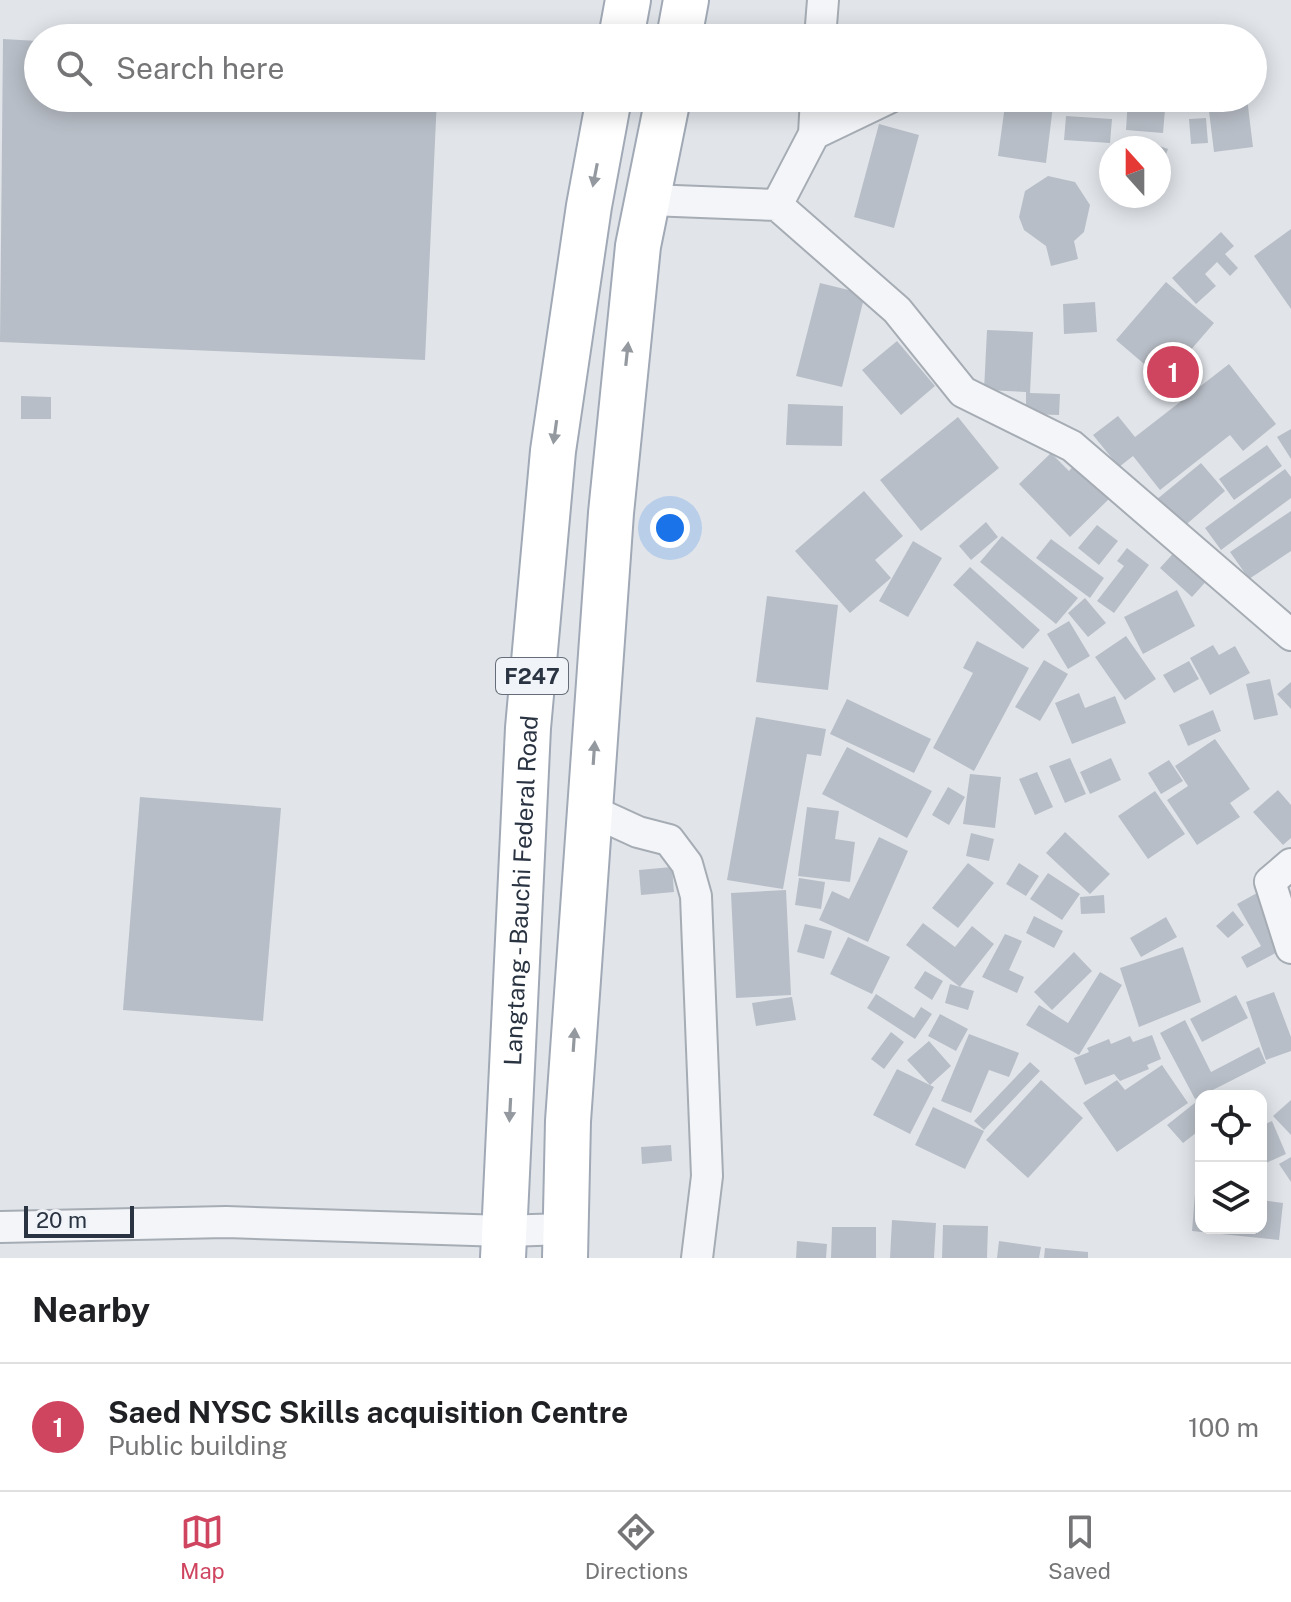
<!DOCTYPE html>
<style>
:root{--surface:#fff;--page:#f6f6f6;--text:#202124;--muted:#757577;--line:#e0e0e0;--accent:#cf4560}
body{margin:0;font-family:"Public Sans",sans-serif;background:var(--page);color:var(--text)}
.controls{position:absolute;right:24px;bottom:24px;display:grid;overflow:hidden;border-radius:16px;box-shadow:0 4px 20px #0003}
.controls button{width:72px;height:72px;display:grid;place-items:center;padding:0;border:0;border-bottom:2px solid var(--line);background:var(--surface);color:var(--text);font:40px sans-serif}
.compass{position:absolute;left:1099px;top:136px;width:72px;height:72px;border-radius:50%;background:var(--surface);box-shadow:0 4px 20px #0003;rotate:339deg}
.scale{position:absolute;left:24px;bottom:20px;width:110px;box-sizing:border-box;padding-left:8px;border:4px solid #293341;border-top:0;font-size:22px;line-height:28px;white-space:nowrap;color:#293341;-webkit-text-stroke:6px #f0f3f7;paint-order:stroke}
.you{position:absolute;left:670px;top:528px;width:28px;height:28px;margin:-20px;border:6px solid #fff;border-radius:50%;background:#1a73e8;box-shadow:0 0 0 12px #1a73e833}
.badge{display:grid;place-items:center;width:52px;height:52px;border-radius:50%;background:var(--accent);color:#fff;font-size:26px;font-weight:700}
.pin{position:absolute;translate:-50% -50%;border:4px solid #fff;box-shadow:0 2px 8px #0006}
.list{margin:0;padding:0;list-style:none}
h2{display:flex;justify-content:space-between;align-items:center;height:104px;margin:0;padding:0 32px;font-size:34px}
h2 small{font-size:26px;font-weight:400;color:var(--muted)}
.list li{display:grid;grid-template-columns:52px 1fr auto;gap:24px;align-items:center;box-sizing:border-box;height:128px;padding:0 32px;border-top:2px solid var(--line)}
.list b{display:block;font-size:30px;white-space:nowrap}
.list p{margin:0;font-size:26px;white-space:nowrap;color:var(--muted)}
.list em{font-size:26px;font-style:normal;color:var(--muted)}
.icon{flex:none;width:44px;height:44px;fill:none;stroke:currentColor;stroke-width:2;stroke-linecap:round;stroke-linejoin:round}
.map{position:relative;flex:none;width:1291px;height:1258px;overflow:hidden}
.search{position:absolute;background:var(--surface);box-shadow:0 4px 20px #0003;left:24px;right:24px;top:24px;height:88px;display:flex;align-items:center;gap:20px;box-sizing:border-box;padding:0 28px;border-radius:44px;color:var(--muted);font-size:30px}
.sheet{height:232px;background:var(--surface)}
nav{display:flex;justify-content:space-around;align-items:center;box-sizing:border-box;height:112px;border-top:2px solid var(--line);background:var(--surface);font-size:22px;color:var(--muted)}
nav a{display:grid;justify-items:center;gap:4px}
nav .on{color:var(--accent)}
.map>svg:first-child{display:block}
.building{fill:#b8bec7}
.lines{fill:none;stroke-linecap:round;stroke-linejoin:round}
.minor-casing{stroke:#a6acb4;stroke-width:34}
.primary-casing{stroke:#a0a9b5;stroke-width:48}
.minor{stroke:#f4f5f8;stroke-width:30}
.primary{stroke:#fff;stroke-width:44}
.oneway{fill:#9499a0}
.labels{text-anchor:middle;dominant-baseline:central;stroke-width:8;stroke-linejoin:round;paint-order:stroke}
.shield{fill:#f0f3f7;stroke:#656d78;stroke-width:2}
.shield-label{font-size:22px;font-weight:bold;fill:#293341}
.street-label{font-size:24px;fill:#293341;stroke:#f0f3f7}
</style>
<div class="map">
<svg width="1291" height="1258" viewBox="0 0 1291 1258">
<rect width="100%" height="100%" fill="#e1e5ea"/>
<!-- building -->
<path class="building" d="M 3,39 L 38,41 L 38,98 L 437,98 L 425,360 L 0,342 Z
M 1006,98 L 1054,98 L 1046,163 L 998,156 Z
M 1128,98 L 1166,98 L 1163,133 L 1126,130 Z
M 1247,98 L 1253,147 L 1214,152 L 1208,103 Z
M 1066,116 L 1112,119 L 1110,143 L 1064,140 Z
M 1206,118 L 1208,143 L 1191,144 L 1189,119 Z
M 879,124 L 919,135 L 894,228 L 854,217 Z
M 1146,141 L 1168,149 L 1159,173 L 1159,148 L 1143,148 Z
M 1048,176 L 1075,182 L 1090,205 L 1084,232 L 1074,241 L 1078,259 L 1051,266 L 1046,246 L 1024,230 L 1019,217 L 1025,191 Z
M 1291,229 L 1291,309 L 1254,256 Z
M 1221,232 L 1234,246 L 1225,254 L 1238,268 L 1230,276 L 1217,262 L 1205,274 L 1216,286 L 1196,304 L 1172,278 Z
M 1166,282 L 1214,323 L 1164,381 L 1116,340 Z
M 820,283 L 865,294 L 842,387 L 796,376 Z
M 1095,302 L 1097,332 L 1064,334 L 1063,304 Z
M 987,330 L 1033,332 L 1030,393 L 1060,394 L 1059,415 L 1026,414 L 1026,392 L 984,390 Z
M 897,341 L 935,386 L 901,415 L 862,370 Z
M 1229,364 L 1276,424 L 1243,451 L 1230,435 L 1160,490 L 1133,456 L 1119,467 L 1093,435 L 1118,416 L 1135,437 Z
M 21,396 L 51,397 L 51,419 L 21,419 Z
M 788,404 L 843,406 L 842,446 L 786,445 Z
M 958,417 L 999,468 L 921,531 L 880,480 Z
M 1291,429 L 1291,459 L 1277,437 Z
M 1267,445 L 1282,466 L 1234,500 L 1219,479 Z
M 1051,453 L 1069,471 L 1076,463 L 1110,498 L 1070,537 L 1019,484 Z
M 1201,463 L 1225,491 L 1181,529 L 1156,500 Z
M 1285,469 L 1291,477 L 1291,498 L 1221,550 L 1205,528 Z
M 864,491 L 903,536 L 875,560 L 891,578 L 850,613 L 795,551 Z
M 1291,511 L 1291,551 L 1249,579 L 1230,552 Z
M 986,522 L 998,537 L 971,560 L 959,546 Z
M 1097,525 L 1118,541 L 1099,565 L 1078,548 Z
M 1002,536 L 1078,598 L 1056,624 L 980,562 Z
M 1051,539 L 1104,578 L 1090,598 L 1036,558 Z
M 913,541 L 942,558 L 908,617 L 879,601 Z
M 1179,547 L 1211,576 L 1192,597 L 1160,568 Z
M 1127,548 L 1149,565 L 1114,613 L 1097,601 L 1124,566 L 1117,561 Z
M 970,567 L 1040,630 L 1023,649 L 953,585 Z
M 1177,590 L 1195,626 L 1143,654 L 1124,617 Z
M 767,596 L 838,605 L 828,690 L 756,682 Z
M 1085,598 L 1106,623 L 1088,637 L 1068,613 Z
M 1069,621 L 1090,656 L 1068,669 L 1047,634 Z
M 1126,636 L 1156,679 L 1125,700 L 1095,657 Z
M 977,641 L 1029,668 L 974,771 L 933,748 L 973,673 L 963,668 Z
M 1213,645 L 1219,655 L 1235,646 L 1250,673 L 1210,695 L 1190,658 Z
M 1044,660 L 1068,674 L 1040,721 L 1015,707 Z
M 1189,661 L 1199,679 L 1174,693 L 1163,675 Z
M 1270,679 L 1278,715 L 1254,720 L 1246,684 Z
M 1291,682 L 1291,709 L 1277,694 Z
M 1079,693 L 1085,708 L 1115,696 L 1126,723 L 1072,744 L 1055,703 Z
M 847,699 L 931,739 L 914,773 L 830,734 Z
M 1213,710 L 1221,731 L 1188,746 L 1179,725 Z
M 756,717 L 826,729 L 821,756 L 807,754 L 783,889 L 727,880 Z
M 1215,739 L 1250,789 L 1230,803 L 1240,817 L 1197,845 L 1167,800 L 1188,786 L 1175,766 Z
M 847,747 L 932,791 L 907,838 L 822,794 Z
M 1070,758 L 1086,794 L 1065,803 L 1049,766 Z
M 1111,758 L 1121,780 L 1090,794 L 1080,772 Z
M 1169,760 L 1183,781 L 1161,794 L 1148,773 Z
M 1037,772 L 1053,807 L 1035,815 L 1019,779 Z
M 970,774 L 1001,777 L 995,828 L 963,824 Z
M 948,787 L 965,797 L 949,825 L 932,815 Z
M 1278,790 L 1291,805 L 1291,838 L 1283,845 L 1253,812 Z
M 1155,791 L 1185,834 L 1148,859 L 1118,816 Z
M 140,797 L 281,808 L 263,1021 L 123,1010 Z
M 807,807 L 839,811 L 835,839 L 855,842 L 850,882 L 798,876 Z
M 1065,832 L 1110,874 L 1090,894 L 1046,853 Z
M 971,833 L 994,839 L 989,861 L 966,856 Z
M 879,837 L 908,851 L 868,942 L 819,920 L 832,891 L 849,899 Z
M 968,863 L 994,883 L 958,928 L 932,908 Z
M 1019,863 L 1039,876 L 1026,896 L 1006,884 Z
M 672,867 L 674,892 L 641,895 L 639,870 Z
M 1048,873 L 1080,894 L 1062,920 L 1030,899 Z
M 799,878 L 825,882 L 821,909 L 795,905 Z
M 786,890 L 791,995 L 736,998 L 731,893 Z
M 1257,893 L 1287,947 L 1247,968 L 1241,957 L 1261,946 L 1237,904 Z
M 1104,895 L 1105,913 L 1081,914 L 1080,897 Z
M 1233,911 L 1244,925 L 1228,938 L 1216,926 Z
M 1034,916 L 1063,931 L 1054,948 L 1026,933 Z
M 1166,917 L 1177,937 L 1141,957 L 1130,938 Z
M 923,923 L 955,947 L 972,926 L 994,944 L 960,987 L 906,945 Z
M 805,924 L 832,931 L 824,959 L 797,952 Z
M 1005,934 L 1022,941 L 1009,970 L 1024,977 L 1017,993 L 982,977 Z
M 848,937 L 890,957 L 872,994 L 830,974 Z
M 1183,947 L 1201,1002 L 1139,1027 L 1120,968 Z
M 1074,952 L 1092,971 L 1052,1010 L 1034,992 Z
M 925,971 L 943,981 L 932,1000 L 914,988 Z
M 1100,972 L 1122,985 L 1079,1055 L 1026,1025 L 1039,1005 L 1068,1023 Z
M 950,984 L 974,991 L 968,1010 L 945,1003 Z
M 1274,992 L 1291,1037 L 1291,1051 L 1266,1060 L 1246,1002 Z
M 876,994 L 914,1018 L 921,1007 L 932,1014 L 915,1039 L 867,1008 Z
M 1236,995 L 1248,1018 L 1202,1042 L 1190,1019 Z
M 792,997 L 796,1020 L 756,1026 L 752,1003 Z
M 940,1014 L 968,1029 L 956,1051 L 928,1036 Z
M 1185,1020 L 1211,1072 L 1259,1047 L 1266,1063 L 1195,1099 L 1160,1033 Z
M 891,1032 L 904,1042 L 884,1069 L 871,1059 Z
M 969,1034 L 1019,1053 L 1009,1077 L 989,1070 L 971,1113 L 941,1101 Z
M 1152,1035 L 1161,1059 L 1147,1065 L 1149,1069 L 1120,1081 L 1114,1074 L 1085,1085 L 1074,1058 L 1089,1052 L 1087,1048 L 1109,1039 L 1111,1044 L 1130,1036 L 1133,1042 Z
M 929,1041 L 951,1066 L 930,1085 L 907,1060 Z
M 1030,1062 L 1040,1071 L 984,1130 L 974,1121 Z
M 1162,1065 L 1188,1103 L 1117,1152 L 1083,1103 L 1117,1080 L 1125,1090 Z
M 897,1069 L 934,1087 L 910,1134 L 873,1115 Z
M 1041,1080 L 1083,1118 L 1028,1178 L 986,1140 Z
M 1291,1100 L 1291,1135 L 1273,1116 Z
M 1196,1102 L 1201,1108 L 1201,1129 L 1183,1143 L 1167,1125 Z
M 933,1107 L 984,1131 L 965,1169 L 915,1145 Z
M 1272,1121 L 1286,1154 L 1266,1163 L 1261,1151 L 1261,1126 Z
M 671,1145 L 672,1161 L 642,1164 L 641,1147 Z
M 1291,1157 L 1291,1182 L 1279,1164 Z
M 1195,1194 L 1201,1194 L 1201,1228 L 1261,1228 L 1261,1200 L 1283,1203 L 1279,1240 L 1192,1231 Z
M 892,1220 L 936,1223 L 934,1258 L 890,1258 Z
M 943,1225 L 988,1226 L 987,1258 L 942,1258 Z
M 832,1227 L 876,1227 L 876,1258 L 831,1258 Z
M 797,1241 L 827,1244 L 826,1258 L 796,1258 Z
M 999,1241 L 1041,1247 L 1039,1258 L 997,1258 Z
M 1045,1248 L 1088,1252 L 1088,1258 L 1044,1258 Z"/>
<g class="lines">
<defs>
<path id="minor" d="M 820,38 L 823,0
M 814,134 L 889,98
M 650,200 L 777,205 L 897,310 L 963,392 L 1072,446 L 1291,635
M 777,205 L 814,134 L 816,98
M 590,810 L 638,832 L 669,840 L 687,864 L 696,896 L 707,1176 L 697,1258
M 1291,864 L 1270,882 L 1291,948
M 0,1227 L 226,1222 L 504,1231 L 565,1229"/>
<g id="primary">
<path d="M 621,38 L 628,0"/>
<path d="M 679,38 L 686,0"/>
<path id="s1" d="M 503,1258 L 528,728 L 553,451 L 589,206 L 609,98"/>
<path d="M 565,1258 L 568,1121 L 611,513 L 638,246 L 668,98"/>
</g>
</defs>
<!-- minor casing -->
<use href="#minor" class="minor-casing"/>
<!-- primary casing -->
<use href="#primary" class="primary-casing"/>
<!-- minor -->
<use href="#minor" class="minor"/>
<!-- primary -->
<use href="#primary" class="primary"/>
</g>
<!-- one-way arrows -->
<defs><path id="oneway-solid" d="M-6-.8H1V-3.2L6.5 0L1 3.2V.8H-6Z" transform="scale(2)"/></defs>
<g class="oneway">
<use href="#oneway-solid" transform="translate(595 175) rotate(101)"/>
<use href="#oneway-solid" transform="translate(627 354) rotate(-84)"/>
<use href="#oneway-solid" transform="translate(555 432) rotate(98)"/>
<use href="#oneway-solid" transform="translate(594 753) rotate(-86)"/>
<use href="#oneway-solid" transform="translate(574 1040) rotate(-86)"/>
<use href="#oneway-solid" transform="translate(510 1110) rotate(93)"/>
</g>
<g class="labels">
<!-- shield labels -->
<rect class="shield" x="496" y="658" width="72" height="36" rx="6"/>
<g class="shield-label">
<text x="532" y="676">F247</text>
</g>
<!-- street labels -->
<g class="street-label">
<text stroke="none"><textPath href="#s1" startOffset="368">Langtang - Bauchi Federal Road</textPath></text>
</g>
</g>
</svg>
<div class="controls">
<button><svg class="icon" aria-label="locate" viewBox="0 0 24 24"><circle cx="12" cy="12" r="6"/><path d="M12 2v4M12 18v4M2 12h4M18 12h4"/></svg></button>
<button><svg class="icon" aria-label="layers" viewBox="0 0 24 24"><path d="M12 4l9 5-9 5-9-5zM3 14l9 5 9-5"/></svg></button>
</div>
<svg class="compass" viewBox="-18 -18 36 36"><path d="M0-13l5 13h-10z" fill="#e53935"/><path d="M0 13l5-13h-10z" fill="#757577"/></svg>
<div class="scale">20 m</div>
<div class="you"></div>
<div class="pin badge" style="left:1173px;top:372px">1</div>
<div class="search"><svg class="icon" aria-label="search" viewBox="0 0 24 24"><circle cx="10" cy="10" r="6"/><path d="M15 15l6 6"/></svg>Search here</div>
</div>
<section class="sheet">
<h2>Nearby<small></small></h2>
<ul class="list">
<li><span class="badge">1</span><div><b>Saed NYSC Skills acquisition Centre</b><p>Public building</p></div><em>100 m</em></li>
</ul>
</section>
<nav>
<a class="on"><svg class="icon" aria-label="map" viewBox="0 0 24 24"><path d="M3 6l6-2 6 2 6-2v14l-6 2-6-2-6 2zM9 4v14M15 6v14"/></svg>Map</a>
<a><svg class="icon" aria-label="directions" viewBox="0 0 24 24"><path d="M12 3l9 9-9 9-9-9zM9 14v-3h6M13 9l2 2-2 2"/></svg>Directions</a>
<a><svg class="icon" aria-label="saved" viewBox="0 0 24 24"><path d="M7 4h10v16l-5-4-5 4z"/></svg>Saved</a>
</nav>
